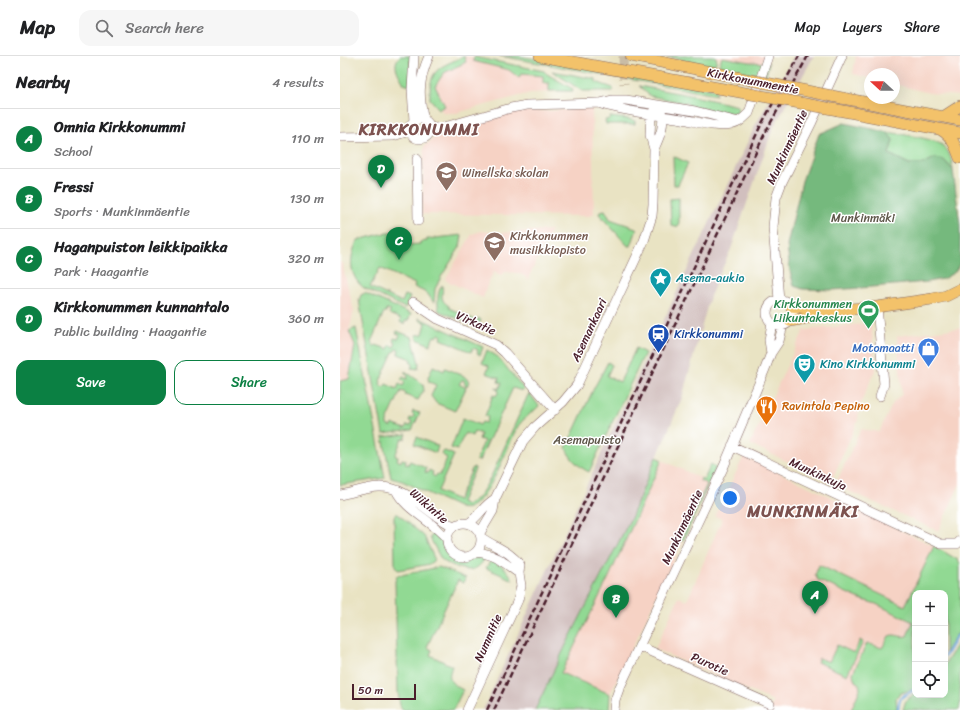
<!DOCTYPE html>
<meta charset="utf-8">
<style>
:root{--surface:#fff;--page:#f6f6f6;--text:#202124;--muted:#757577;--line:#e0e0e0;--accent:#0b8043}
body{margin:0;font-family:Sriracha,sans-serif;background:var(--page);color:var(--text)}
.controls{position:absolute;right:12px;bottom:12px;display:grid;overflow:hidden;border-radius:8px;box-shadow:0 4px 16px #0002}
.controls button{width:36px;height:36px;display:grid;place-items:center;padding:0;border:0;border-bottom:1px solid var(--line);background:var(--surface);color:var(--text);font:20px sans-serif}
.compass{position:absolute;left:524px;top:12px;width:36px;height:36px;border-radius:50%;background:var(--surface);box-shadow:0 4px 16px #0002;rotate:291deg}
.scale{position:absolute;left:12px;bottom:10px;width:64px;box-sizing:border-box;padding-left:4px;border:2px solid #4a1f2b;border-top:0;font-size:11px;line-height:14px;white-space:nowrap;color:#4a1f2b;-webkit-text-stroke:3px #fff;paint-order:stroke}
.you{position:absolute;left:390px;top:442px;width:14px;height:14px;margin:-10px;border:3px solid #fff;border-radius:50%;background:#1a73e8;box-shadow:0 0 0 6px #1a73e833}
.badge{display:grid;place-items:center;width:26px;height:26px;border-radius:50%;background:var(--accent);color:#fff;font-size:13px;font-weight:700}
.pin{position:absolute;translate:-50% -33px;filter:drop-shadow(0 1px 2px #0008)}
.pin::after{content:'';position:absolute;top:21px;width:14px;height:12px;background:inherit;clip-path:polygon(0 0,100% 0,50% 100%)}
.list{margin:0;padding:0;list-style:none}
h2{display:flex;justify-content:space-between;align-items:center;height:52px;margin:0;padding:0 16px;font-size:17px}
h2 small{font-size:13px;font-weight:400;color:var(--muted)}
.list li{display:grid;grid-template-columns:26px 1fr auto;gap:12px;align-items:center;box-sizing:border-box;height:60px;padding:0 16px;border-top:1px solid var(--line)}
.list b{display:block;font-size:15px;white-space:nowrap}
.list p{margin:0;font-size:13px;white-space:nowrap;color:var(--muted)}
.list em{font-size:13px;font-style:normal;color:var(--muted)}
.actions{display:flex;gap:8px;padding:12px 16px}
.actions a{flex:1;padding:9px 0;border:1px solid var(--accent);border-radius:12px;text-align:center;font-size:14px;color:var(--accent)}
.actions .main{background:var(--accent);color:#fff}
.icon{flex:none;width:22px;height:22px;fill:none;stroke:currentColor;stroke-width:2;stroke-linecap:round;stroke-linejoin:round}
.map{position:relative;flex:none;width:620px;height:654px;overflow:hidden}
header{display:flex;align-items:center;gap:24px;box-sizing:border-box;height:56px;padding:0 20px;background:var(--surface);border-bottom:1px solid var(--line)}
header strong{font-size:19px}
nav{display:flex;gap:22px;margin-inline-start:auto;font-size:14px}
.search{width:280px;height:36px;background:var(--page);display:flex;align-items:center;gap:10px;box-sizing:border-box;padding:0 14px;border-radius:12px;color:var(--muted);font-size:15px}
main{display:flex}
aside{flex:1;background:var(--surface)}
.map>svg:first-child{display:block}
.built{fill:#f6d2c4}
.industrial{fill:#d1bfbe}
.green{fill:#91d993;stroke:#6e7c5f}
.forest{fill:#74b97d;stroke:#5f6c54}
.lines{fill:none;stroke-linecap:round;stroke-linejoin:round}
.stream{stroke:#74aee5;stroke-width:2.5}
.minor-tunnel{stroke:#c9bca5;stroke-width:9;stroke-dasharray:9 4.5;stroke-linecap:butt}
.minor-casing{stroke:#826460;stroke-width:10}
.major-casing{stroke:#826460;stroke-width:12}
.minor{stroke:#fff;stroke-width:9}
.major{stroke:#f3c26a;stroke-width:11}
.rail{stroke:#4a1f2b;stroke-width:2.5;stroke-dasharray:6 3;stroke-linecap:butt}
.major-bridge-casing{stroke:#826460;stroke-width:12;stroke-linecap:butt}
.major-bridge{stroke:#f3c26a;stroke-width:11}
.labels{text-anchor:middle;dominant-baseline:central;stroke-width:3;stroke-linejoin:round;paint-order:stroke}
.street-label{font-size:12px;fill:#4a1f2b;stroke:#fff}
.education-label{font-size:12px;fill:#785e54;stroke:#fff;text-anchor:start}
.park-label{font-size:12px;fill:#5f574a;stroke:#fff}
.culture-label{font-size:12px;fill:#0d838f;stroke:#fff;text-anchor:start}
.leisure-label{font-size:12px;fill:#27864d;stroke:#fff;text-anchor:end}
.transit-label{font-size:12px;fill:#164399;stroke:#fff;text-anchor:start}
.shop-label{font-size:12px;fill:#366cbe;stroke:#fff;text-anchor:end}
.food-label{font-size:12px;fill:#c56008;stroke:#fff;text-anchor:start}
.district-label{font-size:16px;font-weight:bold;letter-spacing:1px;fill:#7d524f;stroke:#fff}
</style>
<header>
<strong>Map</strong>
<div class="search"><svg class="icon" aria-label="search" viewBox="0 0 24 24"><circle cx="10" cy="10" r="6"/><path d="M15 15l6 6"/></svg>Search here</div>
<nav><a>Map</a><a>Layers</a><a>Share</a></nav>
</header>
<main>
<aside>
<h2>Nearby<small>4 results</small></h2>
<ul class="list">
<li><span class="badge">A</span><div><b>Omnia Kirkkonummi</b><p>School</p></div><em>110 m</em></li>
<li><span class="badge">B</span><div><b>Fressi</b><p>Sports · Munkinmäentie</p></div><em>130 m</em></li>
<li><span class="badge">C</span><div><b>Haganpuiston leikkipaikka</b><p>Park · Haagantie</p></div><em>320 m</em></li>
<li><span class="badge">D</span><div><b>Kirkkonummen kunnantalo</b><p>Public building · Haagantie</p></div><em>360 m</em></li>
</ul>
<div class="actions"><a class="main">Save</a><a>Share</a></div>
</aside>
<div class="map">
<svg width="620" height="654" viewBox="0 0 620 654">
<rect width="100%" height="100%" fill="#fff"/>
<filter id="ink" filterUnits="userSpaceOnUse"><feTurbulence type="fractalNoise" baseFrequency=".025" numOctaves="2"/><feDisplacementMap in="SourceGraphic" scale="8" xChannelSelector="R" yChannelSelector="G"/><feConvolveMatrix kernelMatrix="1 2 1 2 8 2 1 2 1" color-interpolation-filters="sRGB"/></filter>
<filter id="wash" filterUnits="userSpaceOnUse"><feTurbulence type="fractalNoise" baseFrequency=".012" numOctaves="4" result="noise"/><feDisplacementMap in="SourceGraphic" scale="16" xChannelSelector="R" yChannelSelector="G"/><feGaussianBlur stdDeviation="0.9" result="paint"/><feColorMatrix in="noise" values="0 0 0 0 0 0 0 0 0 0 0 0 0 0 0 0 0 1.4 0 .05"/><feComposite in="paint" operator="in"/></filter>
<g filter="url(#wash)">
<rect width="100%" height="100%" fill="#e9e3c3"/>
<!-- built -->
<path class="built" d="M 124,0 L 134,1 L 204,15 L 207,18 L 233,33 L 233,35 L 190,37 L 116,57 L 104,57 L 90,43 L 91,24 L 94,17 L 99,12 Z
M 366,0 L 425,0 L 419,10 Z
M 516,0 L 620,0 L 620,40 L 589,37 L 554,28 L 554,18 L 530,18 L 530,22 L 513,18 Z
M 252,52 L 254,158 L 249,160 L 82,158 L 84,90 L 99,79 L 169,57 L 185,55 L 207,55 Z
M 211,174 L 187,225 L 187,222 L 179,217 L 165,216 L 161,219 L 154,216 L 148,227 L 143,242 L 105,224 L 132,178 L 141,175 L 157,177 Z
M 0,206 L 2,207 L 14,255 L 9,275 L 15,289 L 9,323 L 0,325 Z
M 531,267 L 536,312 L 519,351 L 518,364 L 491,426 L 410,388 L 464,274 Z
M 620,272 L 620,428 L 598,475 L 495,429 L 521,373 L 539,376 L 553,347 L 562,338 L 557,280 Z
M 404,400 L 594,490 L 565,550 L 575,555 L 575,583 L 542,654 L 430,654 L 433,645 L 315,593 L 339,541 L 347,545 L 382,463 L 375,460 Z
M 322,404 L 371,427 L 270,638 L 221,617 L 269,521 Z"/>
<!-- industrial -->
<path class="industrial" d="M 454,0 L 474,0 L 433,72 L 391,193 L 370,240 L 342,342 L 292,460 L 226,589 L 195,654 L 143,654 L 273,372 L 416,68 Z"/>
<!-- green -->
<path class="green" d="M 60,0 L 70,0 L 70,30 L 64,28 C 59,18 51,9 60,0 Z
M 124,0 L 126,6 L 104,17 L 95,30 L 105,50 L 99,53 L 90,43 C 89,12 99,12 124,0 Z
M 160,0 L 179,0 L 354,30 L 376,34 L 376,39 Z
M 326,0 L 373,0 L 376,1 L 377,5 L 375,8 L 363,10 Z
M 134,1 L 204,15 L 207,18 L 233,33 L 233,35 L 209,35 L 209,27 L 203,27 L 203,20 L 181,18 L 179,22 L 169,14 L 133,5 Z
M 382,1 L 410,6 L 429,7 L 424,27 L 388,17 L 379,9 Z
M 212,15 L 256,23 L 256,26 L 273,32 L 273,35 L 242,35 Z
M 299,30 L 349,39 L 398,50 L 397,58 L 352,51 L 346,47 L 310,40 Z
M 270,61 L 288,63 L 295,65 L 295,68 L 266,68 L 265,64 L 270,63 Z
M 547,76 C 559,78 593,82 602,89 C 610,95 612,105 613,114 L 604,104 L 582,108 L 569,108 L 549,98 L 553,84 Z
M 333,100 L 348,107 L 338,129 L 334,129 Z
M 339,142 L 339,166 L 338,170 L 335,171 L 331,169 L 330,143 Z
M 265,154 L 270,163 L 296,172 L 297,173 L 291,190 L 288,190 L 259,158 L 260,155 Z
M 67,174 L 68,189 L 80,188 L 80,186 L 87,185 L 87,183 L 122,179 L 120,191 L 101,221 L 95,233 L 94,247 L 87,237 L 74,231 L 75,228 L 40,212 L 30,231 L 62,246 L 65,239 L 70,241 L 65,252 L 24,232 C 8,220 9,200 18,184 L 41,178 Z
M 102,229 C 104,239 98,243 109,250 L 109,252 L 137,265 L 138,262 L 141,264 L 138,271 L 99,255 C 97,246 97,237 102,229 Z
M 25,237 L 71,258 L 68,265 L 65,265 L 64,268 L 60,266 L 61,263 L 49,258 L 51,254 L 47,253 L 46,256 L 44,256 L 31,286 L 33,287 L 32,289 L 35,290 L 36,289 L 48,293 L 50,289 L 54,291 L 56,287 L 53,285 L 54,282 L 58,283 L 60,279 L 56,277 L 57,275 L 72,281 L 79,307 L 78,313 L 71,312 L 73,308 L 70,306 L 71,303 L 58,298 L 59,294 L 56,293 L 54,296 L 53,296 L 40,325 L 41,326 L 40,329 L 44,331 L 46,328 L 57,333 L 59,328 L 63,330 L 65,326 L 61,324 L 63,321 L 67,323 L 68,319 L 65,317 L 65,315 L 83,328 L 84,334 L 78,344 L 65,339 L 66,337 L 61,335 L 47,365 L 47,369 L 51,371 L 52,368 L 65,373 L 67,369 L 70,370 L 72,366 L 69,365 L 70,362 L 73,363 L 74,359 L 72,358 L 73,355 L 80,357 L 72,374 L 43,378 L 19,244 L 21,239 Z
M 79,262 L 143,291 L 140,299 L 137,297 L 138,294 L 133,292 L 131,296 L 101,283 L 102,280 L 99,278 L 97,281 L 94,280 L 90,289 L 77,283 L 76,279 L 83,278 L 86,267 L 79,264 Z
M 16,272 L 45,422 L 0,429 L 0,325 L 9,323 L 15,289 L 9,275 Z
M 296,292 L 305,297 L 249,416 C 239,411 230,403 226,392 L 254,332 L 268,306 L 272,309 L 267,320 L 280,326 Z
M 147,294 L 158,301 L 184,333 L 182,335 L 173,332 L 139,405 L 136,404 L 144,385 L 139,383 L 141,378 L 134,375 L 132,380 L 125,377 L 117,394 L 111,392 L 123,362 L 140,369 L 142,366 L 146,367 L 148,361 L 145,360 L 153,339 L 156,340 L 159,335 L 156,333 L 156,332 L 159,333 L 162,327 L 158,326 L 159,322 L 146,317 L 149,310 L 142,307 Z
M 93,310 L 104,315 L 105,312 L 124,320 L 129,325 L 127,330 L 125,329 L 124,324 L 122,324 L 119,328 L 126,332 L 115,355 L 96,347 L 91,340 L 96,329 L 89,326 L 88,322 Z
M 190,338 L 199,350 C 192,357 182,363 177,372 C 168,388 145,460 120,452 L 62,425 L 51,422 L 43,381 L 67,378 L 65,383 L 62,382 L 55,400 L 58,401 L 57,404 L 61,406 L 62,403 L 66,404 L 65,407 L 68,409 L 70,405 L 86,412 L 85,416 L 88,417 L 89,414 L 93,416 L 92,419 L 95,421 L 97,418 L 100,419 L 107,402 L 101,398 L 102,396 L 105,395 L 114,399 L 98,435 L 118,444 L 133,411 L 135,412 L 135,413 L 121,446 L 127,449 L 139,441 L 150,423 L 188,339 Z
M 77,381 L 98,390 L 96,397 L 74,388 Z
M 316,401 L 322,404 L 269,521 L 221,617 L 270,638 L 269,654 L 195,654 L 226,589 L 292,460 Z
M 371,408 L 376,412 L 375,414 L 343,485 L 340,485 L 367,428 L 360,425 L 361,422 L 364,424 Z
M 56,458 L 58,458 L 84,480 L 94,502 L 93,505 L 90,508 L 58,514 L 55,510 L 54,460 Z
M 94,476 C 96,479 100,482 102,486 C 107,497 111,507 127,504 C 134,503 138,500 145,502 C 137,517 126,516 112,509 C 108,508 104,506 101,503 L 90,482 Z
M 594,490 L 618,504 L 620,507 L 620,560 L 619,577 L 616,579 L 605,597 L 605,537 L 575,537 L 575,631 L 574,633 L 561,637 L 556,641 L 557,654 L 511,654 L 520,633 L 519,628 L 514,623 L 513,617 L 527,587 L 542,592 L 549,580 C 556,577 559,582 567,580 L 573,566 L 536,548 L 520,543 L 478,524 L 475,519 L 479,509 L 565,550 Z
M 151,504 C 162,508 168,514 173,524 L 146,512 Z
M 99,511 L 126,522 L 123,527 L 118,524 L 87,591 L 92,594 L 90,599 L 112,610 C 107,624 110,627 123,634 L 113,654 L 62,654 L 60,649 L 58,637 L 55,525 L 57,520 Z
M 520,584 L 523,586 L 507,619 L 477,606 L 479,602 L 489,606 L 497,589 L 514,597 Z
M 620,585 L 620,650 L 619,654 L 563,654 L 566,644 L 575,638 L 605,639 L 605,608 Z"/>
<!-- forest -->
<path class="forest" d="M 504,67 L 547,76 L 553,84 L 549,98 L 569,108 L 582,108 L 595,102 L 604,104 L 613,114 L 620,169 L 620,207 L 615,216 L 603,223 L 587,226 L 520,232 L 492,234 L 463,233 L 454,230 L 450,215 L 447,189 L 462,125 L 479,78 Z"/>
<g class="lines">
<!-- stream -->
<path class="stream" d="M 620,566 L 620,576
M 605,600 L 616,581 L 620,578
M 558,654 C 560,635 564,642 575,633"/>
</g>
</g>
<g filter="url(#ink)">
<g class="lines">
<!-- minor-tunnel -->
<path class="minor-tunnel" d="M 283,0 L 284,28"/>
<defs>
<path id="minor" d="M 261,48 C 288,56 316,59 343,63 C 358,66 376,72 391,69 C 399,67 404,62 409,57 L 428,0
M70 73a10 10 0 1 1 20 0a10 10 0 1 1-20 0Z
M 84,64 C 78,39 79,23 89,0
M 74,65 L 72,33 L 74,0
M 90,73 L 108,70 L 171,52 L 187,49 L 260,47 L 272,44 L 286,44 L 355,55 L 399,66
M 0,81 L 53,80 L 70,75
M 314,93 C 319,82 326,68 321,55
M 77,103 L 78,165
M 439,244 L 433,171 L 436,142 L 442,126 L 472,66 L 502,0
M427 257a13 13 0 1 1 26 0a13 13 0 1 1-26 0Z
M 73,246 L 98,263 L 156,289 L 165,297 L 215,354
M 537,251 L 544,328 L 540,340
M 431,297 L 429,284 L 432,267
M 392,390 L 601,488 L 617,488 L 620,485
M 56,434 C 65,454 93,465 107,483
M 0,439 C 11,437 29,431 39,431 C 70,430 87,460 114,470
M107 484a17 17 0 1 1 34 0a17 17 0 1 1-34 0Z
M 129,467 C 139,460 144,449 155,443
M 140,477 L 153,455 L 155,443 L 183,385 L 195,371 L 223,346 L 237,329 L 304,185 L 312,160 L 313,148 L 314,93 L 310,79 L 311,58 L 319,50
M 136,496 C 145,497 156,500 163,506 C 169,509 173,514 179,517
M 299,590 L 430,648
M 127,654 L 178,544 L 181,530 L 179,517 L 180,509 C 170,495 155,491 142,482
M 274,654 L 275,644 L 279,633 L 384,410 L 425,313 L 431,297 L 439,285 L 443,269"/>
<path id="major" d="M 200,0 L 389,34
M 291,0 L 396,21
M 502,42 L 620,64
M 498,54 L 620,77
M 603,61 L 620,50
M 601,74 C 612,80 616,91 620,102
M 451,250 L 475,253 L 482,255 L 537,251 L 592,243 L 606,240 L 620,233
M 450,265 L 473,261 L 482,255"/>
</defs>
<!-- minor casing -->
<use href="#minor" class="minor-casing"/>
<!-- major casing -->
<use href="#major" class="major-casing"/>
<!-- minor -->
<use href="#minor" class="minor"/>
<!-- major -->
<use href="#major" class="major"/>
<!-- rail -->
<path class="rail" d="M 147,654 L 389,136 L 421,69 L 459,0
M 154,654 L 426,75 L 468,0"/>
<defs>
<path id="major-bridge" d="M 396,21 L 502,42
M 389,34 L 498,54"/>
</defs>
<!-- major-bridge casing -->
<use href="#major-bridge" class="major-bridge-casing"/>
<!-- major-bridge -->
<use href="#major-bridge" class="major-bridge"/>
</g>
</g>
<!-- icons -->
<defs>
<symbol id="school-pin" viewBox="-11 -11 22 30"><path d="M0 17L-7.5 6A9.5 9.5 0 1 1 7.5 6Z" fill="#8d6e63" stroke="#fff"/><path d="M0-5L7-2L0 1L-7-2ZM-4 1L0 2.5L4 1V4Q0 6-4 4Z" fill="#fff"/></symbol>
<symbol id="university-pin" viewBox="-11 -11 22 30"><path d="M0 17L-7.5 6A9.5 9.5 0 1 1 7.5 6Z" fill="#8d6e63" stroke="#fff"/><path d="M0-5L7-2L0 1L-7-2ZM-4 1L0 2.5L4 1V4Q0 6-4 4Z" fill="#fff"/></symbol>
<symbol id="sight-pin" viewBox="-11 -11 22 30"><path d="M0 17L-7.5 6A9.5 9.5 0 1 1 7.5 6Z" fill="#0f9aa8" stroke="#fff"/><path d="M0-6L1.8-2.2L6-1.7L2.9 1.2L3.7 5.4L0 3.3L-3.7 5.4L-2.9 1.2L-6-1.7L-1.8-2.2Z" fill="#fff"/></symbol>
<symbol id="stadium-pin" viewBox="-11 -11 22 30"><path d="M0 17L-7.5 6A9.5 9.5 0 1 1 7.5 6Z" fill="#2e9e5b" stroke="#fff"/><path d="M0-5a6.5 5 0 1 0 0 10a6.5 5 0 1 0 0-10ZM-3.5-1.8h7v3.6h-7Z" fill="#fff"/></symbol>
<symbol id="station-pin" viewBox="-11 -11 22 30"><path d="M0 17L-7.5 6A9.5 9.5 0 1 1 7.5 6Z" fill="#1a4fb4" stroke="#fff"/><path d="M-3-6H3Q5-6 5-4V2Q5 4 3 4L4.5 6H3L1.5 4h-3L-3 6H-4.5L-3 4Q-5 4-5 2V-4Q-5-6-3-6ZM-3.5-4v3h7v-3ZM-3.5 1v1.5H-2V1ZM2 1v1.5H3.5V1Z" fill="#fff"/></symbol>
<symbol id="shop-pin" viewBox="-11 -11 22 30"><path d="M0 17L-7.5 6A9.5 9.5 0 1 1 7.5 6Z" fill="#3f7fe0" stroke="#fff"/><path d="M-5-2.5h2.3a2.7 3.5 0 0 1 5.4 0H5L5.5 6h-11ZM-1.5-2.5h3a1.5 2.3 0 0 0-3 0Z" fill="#fff"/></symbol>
<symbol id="theatre-pin" viewBox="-11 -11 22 30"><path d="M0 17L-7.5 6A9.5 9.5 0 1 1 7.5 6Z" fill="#0f9aa8" stroke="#fff"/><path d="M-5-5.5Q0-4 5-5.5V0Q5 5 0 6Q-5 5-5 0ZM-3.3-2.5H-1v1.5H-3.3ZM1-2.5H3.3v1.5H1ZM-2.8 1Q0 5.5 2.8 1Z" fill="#fff"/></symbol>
<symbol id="restaurant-pin" viewBox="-11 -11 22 30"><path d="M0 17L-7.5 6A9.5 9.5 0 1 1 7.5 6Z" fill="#e8710a" stroke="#fff"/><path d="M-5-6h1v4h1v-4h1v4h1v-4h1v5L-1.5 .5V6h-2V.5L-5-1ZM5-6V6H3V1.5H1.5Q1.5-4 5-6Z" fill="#fff"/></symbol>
</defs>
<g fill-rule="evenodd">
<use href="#school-pin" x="94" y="104" width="25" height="34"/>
<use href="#university-pin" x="142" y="174" width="25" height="34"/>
<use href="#sight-pin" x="308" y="210" width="25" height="34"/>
<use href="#stadium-pin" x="516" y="242" width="25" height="34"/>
<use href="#station-pin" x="306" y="266" width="25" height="34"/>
<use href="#shop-pin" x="576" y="280" width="25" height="34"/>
<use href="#theatre-pin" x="452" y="296" width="25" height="34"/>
<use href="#restaurant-pin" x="414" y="338" width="25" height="34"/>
</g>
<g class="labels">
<!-- street labels -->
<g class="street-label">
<text transform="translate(413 25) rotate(11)">Kirkkonummentie</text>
<text transform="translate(447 91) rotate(-65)">Munkinmäentie</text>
<text transform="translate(136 267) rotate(24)">Virkatie</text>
<text transform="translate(249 274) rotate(-65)">Asemankaari</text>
<text transform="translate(478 418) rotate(25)">Munkinkuja</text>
<text transform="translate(89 450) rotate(41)">Wiikintie</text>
<text transform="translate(342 471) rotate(-65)">Munkinmäentie</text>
<text transform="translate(148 582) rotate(-66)">Nummitie</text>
<text transform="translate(370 608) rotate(24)">Purotie</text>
</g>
<!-- education labels -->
<g class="education-label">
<text x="122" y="117">Winellska skolan</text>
<text x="170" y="180">Kirkkonummen<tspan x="170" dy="14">musiikkiopisto</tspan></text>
</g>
<!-- park labels -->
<g class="park-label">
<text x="523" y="162">Munkinmäki</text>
<text x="247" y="384">Asemapuisto</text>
</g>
<!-- culture labels -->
<g class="culture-label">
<text x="336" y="222">Asema-aukio</text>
<text x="480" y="308">Kino Kirkkonummi</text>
</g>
<!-- leisure labels -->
<g class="leisure-label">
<text x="512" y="248">Kirkkonummen<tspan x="512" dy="14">Liikuntakeskus</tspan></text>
</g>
<!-- transit labels -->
<g class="transit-label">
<text x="334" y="278">Kirkkonummi</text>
</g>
<!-- shop labels -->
<g class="shop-label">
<text x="574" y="292">Motomaatti</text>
</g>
<!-- food labels -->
<g class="food-label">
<text x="442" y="350">Ravintola Pepino</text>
</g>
<!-- district labels -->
<g class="district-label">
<text x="79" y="73">KIRKKONUMMI</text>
<text x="463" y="455">MUNKINMÄKI</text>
</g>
</g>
</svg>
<div class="controls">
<button>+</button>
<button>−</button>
<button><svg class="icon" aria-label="locate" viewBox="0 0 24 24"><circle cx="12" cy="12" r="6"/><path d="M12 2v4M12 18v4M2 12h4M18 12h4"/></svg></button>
</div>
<svg class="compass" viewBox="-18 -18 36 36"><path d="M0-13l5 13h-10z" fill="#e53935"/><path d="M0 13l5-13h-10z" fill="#757577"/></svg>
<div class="scale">50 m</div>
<div class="you"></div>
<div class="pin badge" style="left:475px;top:558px">A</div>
<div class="pin badge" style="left:276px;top:562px">B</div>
<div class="pin badge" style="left:59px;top:204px">C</div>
<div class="pin badge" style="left:41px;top:132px">D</div>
</div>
</main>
